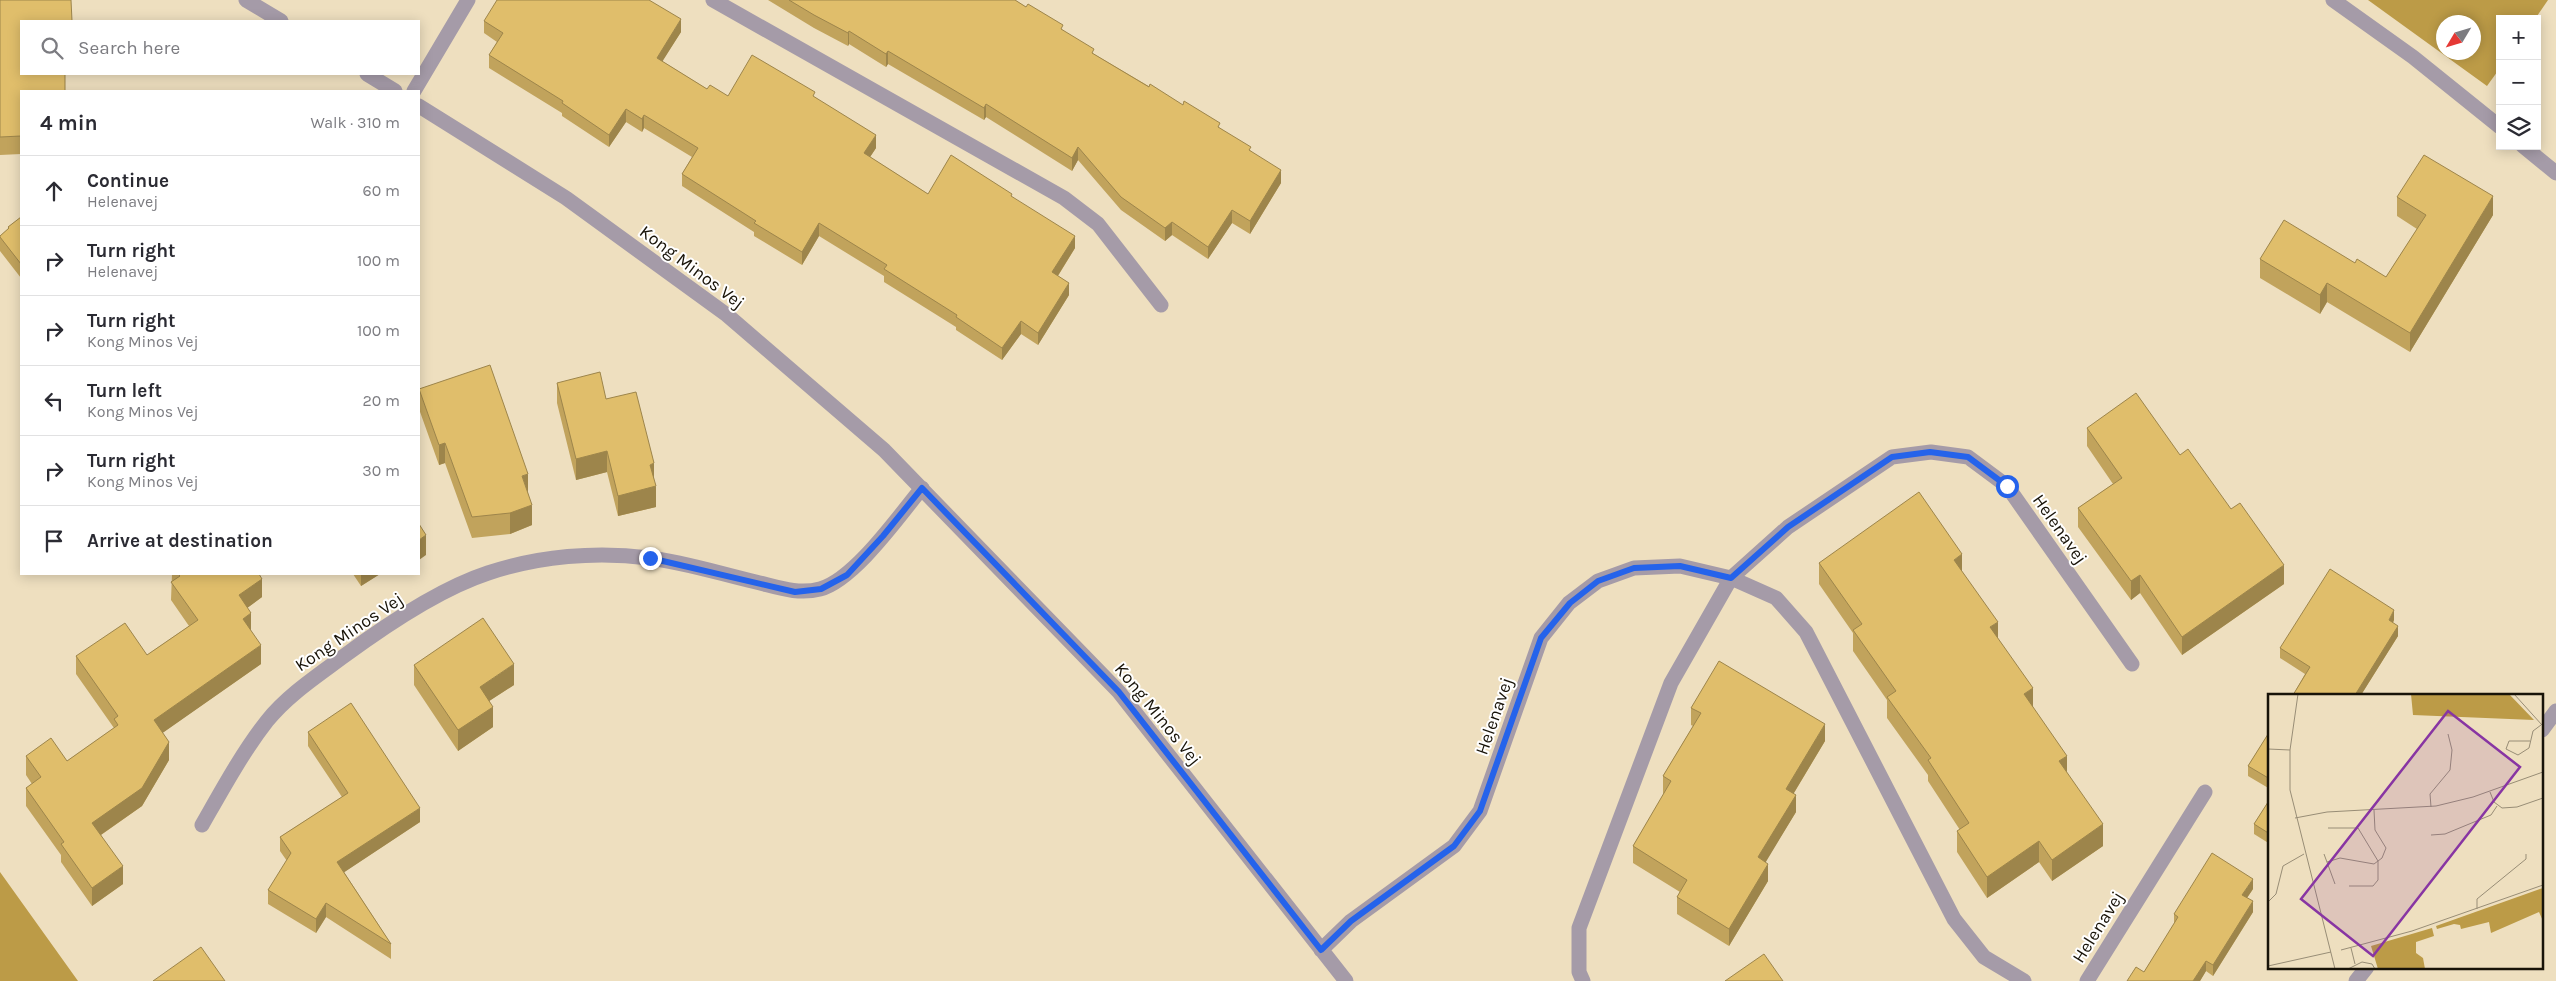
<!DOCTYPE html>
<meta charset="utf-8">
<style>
:root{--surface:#fff;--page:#f2f2f3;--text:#2b2b33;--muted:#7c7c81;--line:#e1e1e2}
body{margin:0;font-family:Karla,sans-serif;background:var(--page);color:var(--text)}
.controls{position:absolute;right:15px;top:15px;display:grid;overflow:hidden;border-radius:0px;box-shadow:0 2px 12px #0003}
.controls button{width:45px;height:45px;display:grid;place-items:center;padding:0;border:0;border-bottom:1px solid var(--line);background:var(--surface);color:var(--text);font:25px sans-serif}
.compass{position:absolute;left:2436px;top:15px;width:45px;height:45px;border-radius:50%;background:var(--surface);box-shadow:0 2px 12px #0003;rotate:232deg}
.stop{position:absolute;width:15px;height:15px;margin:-11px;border:4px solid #2563eb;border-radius:50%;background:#fff}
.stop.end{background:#2563eb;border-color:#fff;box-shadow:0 1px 5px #0008}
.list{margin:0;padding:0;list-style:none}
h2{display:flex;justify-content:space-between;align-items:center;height:65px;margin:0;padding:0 20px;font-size:21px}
h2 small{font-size:16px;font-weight:400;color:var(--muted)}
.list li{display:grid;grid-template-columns:32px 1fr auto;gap:15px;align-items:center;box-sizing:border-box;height:70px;padding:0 20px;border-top:1px solid var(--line)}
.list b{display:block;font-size:19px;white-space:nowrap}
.list p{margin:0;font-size:16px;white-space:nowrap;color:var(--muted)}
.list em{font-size:16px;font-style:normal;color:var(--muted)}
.icon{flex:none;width:28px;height:28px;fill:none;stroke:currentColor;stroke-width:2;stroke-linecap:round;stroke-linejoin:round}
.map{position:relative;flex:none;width:2556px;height:981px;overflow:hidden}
.search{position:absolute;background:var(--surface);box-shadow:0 2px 12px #0003;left:20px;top:20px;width:400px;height:55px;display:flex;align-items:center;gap:12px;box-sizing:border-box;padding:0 18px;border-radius:0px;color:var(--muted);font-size:19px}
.panel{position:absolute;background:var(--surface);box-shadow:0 2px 12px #0003;left:20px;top:90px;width:400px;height:485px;border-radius:0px}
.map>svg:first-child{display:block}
.forest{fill:#bc9b47;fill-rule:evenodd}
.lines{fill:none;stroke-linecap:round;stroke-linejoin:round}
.minor{stroke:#a59ba8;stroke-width:15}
.wall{fill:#c1a35c}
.shaded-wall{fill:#9d854b}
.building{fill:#e0be6b;stroke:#9d854b}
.route{stroke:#2563eb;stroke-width:6}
.labels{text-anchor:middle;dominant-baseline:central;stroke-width:4;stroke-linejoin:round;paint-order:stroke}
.street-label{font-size:18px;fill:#181308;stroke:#fff}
.inset-road{fill:none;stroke:#988d76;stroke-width:1}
.view{fill:#8835a3;fill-opacity:0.15;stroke:#8835a3;stroke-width:2.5}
.inset-edge{fill:none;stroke:#181308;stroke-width:2.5}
</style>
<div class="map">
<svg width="2556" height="981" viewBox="0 0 2556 981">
<rect width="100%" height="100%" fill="#eedfbf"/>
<!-- forest -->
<path class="forest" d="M 2368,0 L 2548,0 L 2535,19 L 2500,19 L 2500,68 L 2487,86 ZM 2444,22 L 2474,22 L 2474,52 L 2444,52 Z
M 0,872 L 78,981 L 0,981 Z"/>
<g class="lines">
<!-- minor -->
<path class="minor" d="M 246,0 L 281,21
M 713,0 L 1064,198 L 1098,224 L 1161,305
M 2333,0 L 2413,57 L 2500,127
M 367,74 L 395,91
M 414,91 L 468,0
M 419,106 L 566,198 L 727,315 L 884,450 L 1119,692 L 1346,981
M 2523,146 L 2556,173
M 2542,730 L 2556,711
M 202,825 C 222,790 242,753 267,721 C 288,695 317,676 344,656 C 386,625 439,589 488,573 C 539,556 596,551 649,558 C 684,562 721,574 756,582 C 777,587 798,595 820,589 C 854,580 899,516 922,488
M 1321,950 L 1351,921 L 1454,846 L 1480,811 L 1541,638 L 1569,603 L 1598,581 L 1634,568 L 1680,566 L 1731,578 L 1776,598 L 1806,632 L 1954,919 L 1984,957 L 2024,981
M 1583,981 L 1579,972 L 1579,928 L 1671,683 L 1731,578 L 1788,527 L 1892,457 L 1931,452 L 1968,457 L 2007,486 L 2132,664
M 2087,981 L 2205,792
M 2356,981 L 2367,967"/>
</g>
<!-- wall -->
<path class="wall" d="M 0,0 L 21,91 L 21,154 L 0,155 Z
M 768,0 L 1015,0 L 1063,30 L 1094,54 L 1220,128 L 1251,151 L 1281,183 L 1250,234 L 1232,223 L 1208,259 L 1172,235 L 1165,241 L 1121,210 L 1078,160 L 1072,171 L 986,117 L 984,120 L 888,64 L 886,67 L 849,44 L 848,46 L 814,28 Z
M 484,21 L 681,32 L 662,61 L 707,89 L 728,96 L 815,97 L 876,148 L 870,157 L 928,194 L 1012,197 L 1075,248 L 1058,276 L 1069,295 L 1038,345 L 1021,334 L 1002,360 L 956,330 L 956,327 L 884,282 L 884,276 L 819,236 L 802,265 L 754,236 L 754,232 L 682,186 L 682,174 L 692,157 L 644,128 L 642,132 L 626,122 L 609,147 L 562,116 L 562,113 L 489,68 L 489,55 L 497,42 L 484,33 Z
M 2397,197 L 2493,215 L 2410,352 L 2327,302 L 2320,314 L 2260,278 L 2260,259 L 2355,263 L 2386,277 L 2417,229 L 2397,216 Z
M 21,217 L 21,278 L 0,251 L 0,236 L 8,229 L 8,227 Z
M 557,383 L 654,482 L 656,507 L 618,516 L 607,472 L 576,480 L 557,403 Z
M 419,389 L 528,493 L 532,525 L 510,534 L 472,538 L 445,463 L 439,465 L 419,409 Z
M 2087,428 L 2180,455 L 2284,584 L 2182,655 L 2140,593 L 2131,600 L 2078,527 L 2078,508 L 2113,484 L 2087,446 Z
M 1819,563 L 1962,572 L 2067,773 L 2103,846 L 2052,881 L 2039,862 L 1987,898 L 1957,852 L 1957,831 L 1960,830 L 1928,781 L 1928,775 L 1887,718 L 1887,700 L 1853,651 L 1853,633 L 1819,584 Z
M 172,574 L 259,574 L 262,597 L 247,608 L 251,631 L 261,664 L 162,733 L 169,760 L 142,806 L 101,835 L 123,884 L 92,906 L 61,862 L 61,855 L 26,806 L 26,788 L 32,784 L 26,775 L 26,756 L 67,761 L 114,728 L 76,674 L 76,656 L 147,655 L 189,626 L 171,600 Z
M 353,574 L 380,574 L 361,586 Z
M 2394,620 L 2393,623 L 2398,636 L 2361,695 L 2293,695 L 2305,674 L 2280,658 L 2280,648 Z
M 414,665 L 514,685 L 489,701 L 493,727 L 458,751 L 414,685 Z
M 1691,708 L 1825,741 L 1794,793 L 1796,812 L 1765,862 L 1768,881 L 1729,946 L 1677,914 L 1677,897 L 1680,892 L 1633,863 L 1633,846 L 1664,794 L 1663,794 L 1663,776 L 1693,726 L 1691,725 Z
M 2270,731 L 2270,789 L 2248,776 L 2248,766 Z
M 308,732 L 420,822 L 344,872 L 391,944 L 391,959 L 326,917 L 316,933 L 268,904 L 268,890 L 287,861 L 280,851 L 280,837 L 342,797 L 308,746 Z
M 2270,799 L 2270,844 L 2254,834 L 2254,824 Z
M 2253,889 L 2247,898 L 2253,912 L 2213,976 L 2206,971 L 2200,981 L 2127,981 L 2144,972 L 2174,924 L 2174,914 Z"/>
<!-- shaded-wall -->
<path class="shaded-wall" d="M 681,19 L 681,32 L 657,70 L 657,58 Z
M 849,31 L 849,44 L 848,46 L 848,33 Z
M 888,51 L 888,64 L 886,67 L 886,54 Z
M 986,104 L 986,117 L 984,120 L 984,108 Z
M 626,109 L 626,122 L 609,147 L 609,135 Z
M 644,115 L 644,128 L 642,132 L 642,119 Z
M 876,135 L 876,148 L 864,166 L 864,153 Z
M 1078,147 L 1078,160 L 1072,171 L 1072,158 Z
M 1281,170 L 1281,183 L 1250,234 L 1250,221 Z
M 2493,196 L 2493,215 L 2410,352 L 2410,333 Z
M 1232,210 L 1232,223 L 1208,259 L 1208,247 Z
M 1172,222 L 1172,235 L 1165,241 L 1165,228 Z
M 819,223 L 819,236 L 802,265 L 802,252 Z
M 1075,236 L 1075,248 L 1052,285 L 1052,272 Z
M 1069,283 L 1069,295 L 1038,345 L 1038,333 Z
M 2327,283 L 2327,302 L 2320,314 L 2320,295 Z
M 1021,321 L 1021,334 L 1002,360 L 1002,348 Z
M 445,443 L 445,463 L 439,465 L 439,445 Z
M 607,451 L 607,472 L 576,480 L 576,459 Z
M 654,463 L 654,484 L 650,465 Z
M 528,474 L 528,494 L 522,476 Z
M 656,486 L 656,507 L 618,516 L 618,496 Z
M 532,505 L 532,525 L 510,534 L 510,513 Z
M 426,535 L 426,555 L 419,560 L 419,540 Z
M 1962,554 L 1962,575 L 1954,560 Z
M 2284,565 L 2284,584 L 2182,655 L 2182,637 Z
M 361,574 L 380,574 L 361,586 Z
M 2140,575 L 2140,593 L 2131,600 L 2131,581 Z
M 262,579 L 262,597 L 239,614 L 239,595 Z
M 2394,610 L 2394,620 L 2389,630 L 2389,620 Z
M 251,613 L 251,632 L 243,619 Z
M 1998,622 L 1998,643 L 1990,627 Z
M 2398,626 L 2398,636 L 2361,695 L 2355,695 Z
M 261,645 L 261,664 L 154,739 L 154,720 Z
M 514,664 L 514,685 L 480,707 L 480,687 Z
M 2033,688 L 2033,709 L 2024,694 Z
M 493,707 L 493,727 L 458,751 L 458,730 Z
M 1825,724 L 1825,741 L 1786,806 L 1786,789 Z
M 169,742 L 169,760 L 142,806 L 92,841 L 92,823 Z
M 2067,756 L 2067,777 L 2059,761 Z
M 1796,795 L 1796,812 L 1758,875 L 1758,857 Z
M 420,808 L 420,822 L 337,877 L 337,862 Z
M 2103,824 L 2103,846 L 2052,881 L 2052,860 Z
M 2039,841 L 2039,862 L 1987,898 L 1987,877 Z
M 1768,864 L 1768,881 L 1729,946 L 1729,929 Z
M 123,866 L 123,884 L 92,906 L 92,888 Z
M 2253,879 L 2253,889 L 2242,905 L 2242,895 Z
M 2253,901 L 2253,912 L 2213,976 L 2213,965 Z
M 326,903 L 326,917 L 316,933 L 316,919 Z
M 2206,961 L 2206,971 L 2200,981 L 2193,981 Z"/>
<!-- building -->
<path class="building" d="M 0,0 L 71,0 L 72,21 L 21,21 L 21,74 L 65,74 L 65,91 L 21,91 L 21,136 L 0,137 Z
M 497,0 L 649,0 L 681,19 L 657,58 L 707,89 L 710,85 L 728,96 L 752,55 L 815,92 L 813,96 L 876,135 L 864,153 L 928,194 L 951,155 L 1012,194 L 1011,196 L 1075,236 L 1052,272 L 1069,283 L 1038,333 L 1021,321 L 1002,348 L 956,317 L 957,315 L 884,269 L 887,265 L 819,223 L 802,252 L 754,223 L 756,221 L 682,174 L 698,148 L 644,115 L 642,119 L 626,109 L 609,135 L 562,103 L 563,101 L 489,55 L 503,33 L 484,21 Z
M 789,0 L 1015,0 L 1026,7 L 1028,4 L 1063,25 L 1061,29 L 1094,49 L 1092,53 L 1149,87 L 1150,84 L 1183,105 L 1184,101 L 1220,123 L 1218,127 L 1251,147 L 1249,150 L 1281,170 L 1250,221 L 1232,210 L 1208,247 L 1172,222 L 1165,228 L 1121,197 L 1078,147 L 1072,158 L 986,104 L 984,108 L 888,51 L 886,54 L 849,31 L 848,33 L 814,15 Z
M 2424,155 L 2493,196 L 2410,333 L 2327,283 L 2320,295 L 2260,259 L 2284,220 L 2355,263 L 2357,259 L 2386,277 L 2426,215 L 2397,197 Z
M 21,217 L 21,264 L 0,237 L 0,236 L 9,228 L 8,227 Z
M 490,365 L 528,474 L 522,476 L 532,505 L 510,513 L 472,517 L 445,443 L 439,445 L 419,389 Z
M 600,372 L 606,399 L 636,392 L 654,463 L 650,465 L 656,486 L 618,496 L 607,451 L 576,459 L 557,383 Z
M 2136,393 L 2180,455 L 2188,449 L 2231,509 L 2240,503 L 2284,565 L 2182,637 L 2140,575 L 2131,581 L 2078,508 L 2122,478 L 2087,428 Z
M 1919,492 L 1962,554 L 1954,560 L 1998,622 L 1990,627 L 2033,688 L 2024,694 L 2067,756 L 2059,761 L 2103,824 L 2052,860 L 2039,841 L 1987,877 L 1957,831 L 1969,823 L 1928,760 L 1931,758 L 1887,697 L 1896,691 L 1853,630 L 1862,624 L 1819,563 Z
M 419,524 L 426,535 L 419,540 Z
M 2330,569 L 2394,610 L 2389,620 L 2398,626 L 2355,695 L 2293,695 L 2310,667 L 2280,648 Z
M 178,574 L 259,574 L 262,579 L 239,595 L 251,613 L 243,619 L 261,645 L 154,720 L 169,742 L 142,788 L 92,823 L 123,866 L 92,888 L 61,844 L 64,842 L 26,788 L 41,777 L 26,756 L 51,738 L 67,761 L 118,725 L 114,719 L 118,716 L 76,656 L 125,623 L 147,655 L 198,620 L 171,582 L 180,576 Z
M 483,618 L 514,664 L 480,687 L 493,707 L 458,730 L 414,665 Z
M 1719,661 L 1825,724 L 1786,789 L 1796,795 L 1758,857 L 1768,864 L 1729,929 L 1677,897 L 1687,880 L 1633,846 L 1671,781 L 1663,776 L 1701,713 L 1691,708 Z
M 351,703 L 420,808 L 337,862 L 391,944 L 326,903 L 316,919 L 268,890 L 291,853 L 280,837 L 348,793 L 308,732 Z
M 2270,731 L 2270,779 L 2248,766 Z
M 2270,799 L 2270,834 L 2254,824 Z
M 2212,853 L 2253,879 L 2242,895 L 2253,901 L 2213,965 L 2206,961 L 2193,981 L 2127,981 L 2136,967 L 2144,972 L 2178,917 L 2174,914 Z
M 201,947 L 225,981 L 153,981 Z
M 1764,954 L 1783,981 L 1725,981 Z"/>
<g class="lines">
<!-- route -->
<path class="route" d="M 650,558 L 795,592 L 821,589 L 847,575 L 883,536 L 922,488 L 1119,692 L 1321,950 L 1351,921 L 1454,846 L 1480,811 L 1541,638 L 1570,603 L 1598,581 L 1634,568 L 1680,566 L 1731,578 L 1788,527 L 1892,457 L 1930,452 L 1968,457 L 2007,486"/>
</g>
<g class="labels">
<!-- street labels -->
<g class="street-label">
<text transform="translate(692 267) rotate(37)">Kong Minos Vej</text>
<text transform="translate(2060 529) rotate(55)">Helenavej</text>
<text transform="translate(349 632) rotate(-34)">Kong Minos Vej</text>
<text transform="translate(1158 714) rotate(51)">Kong Minos Vej</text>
<text transform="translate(1494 716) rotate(-71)">Helenavej</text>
<text transform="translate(2098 927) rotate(-58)">Helenavej</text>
</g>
</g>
<!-- overview -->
<g transform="translate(2268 694)">
<rect width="275" height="275" fill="#eedfbf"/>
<path d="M 143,0 L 241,0 L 266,26 L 145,21 ZM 275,194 L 275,227 L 271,218 L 223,239 L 221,228 L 193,235 L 192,231 L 186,230 L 169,235 L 168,232 ZM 164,234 L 166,242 L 148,248 L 148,259 L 155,264 L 157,275 L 110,275 L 103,252 Z" fill="#bc9b47"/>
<path class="inset-road" d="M 30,0 L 22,56 L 22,96 L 67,275M 246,0 L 274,31M 262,47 L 241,47 L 238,55 L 250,61 L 261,54 L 265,37 L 273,31M 0,55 L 22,56M 222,98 L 226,108 L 234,114 L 249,113 L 275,104M 163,113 L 162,100 L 182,76 L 184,56 L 180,40M 27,124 L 59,118 L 168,112 L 205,103 L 275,78M 60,134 L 90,134 L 110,167 L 110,186 L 105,192 L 81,192M 163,141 L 177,140 L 223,121 L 229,112M 56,160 L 67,190M 59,168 L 72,164 L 106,170 L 114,164 L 118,154 L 107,136 L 106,116M 0,208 L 8,200 L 15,172 L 36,160M 209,215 L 209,205 L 258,165 L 258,160M 83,254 L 87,270M 73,256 L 144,237 L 275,191M 0,272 L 63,258M 80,275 L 94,268 L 104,270 L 107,275"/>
<path class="view" d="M 180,17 L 252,73 L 105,262 L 33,205 Z"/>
<rect width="275" height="275" class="inset-edge"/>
</g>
</svg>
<div class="controls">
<button>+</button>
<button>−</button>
<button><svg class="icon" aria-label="layers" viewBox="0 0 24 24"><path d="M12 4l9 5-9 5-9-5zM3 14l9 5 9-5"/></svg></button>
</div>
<svg class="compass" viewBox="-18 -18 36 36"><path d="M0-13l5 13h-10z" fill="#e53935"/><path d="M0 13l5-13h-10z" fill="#7c7c81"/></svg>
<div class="stop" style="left:2007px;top:486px"></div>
<div class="stop end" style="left:650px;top:558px"></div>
<div class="search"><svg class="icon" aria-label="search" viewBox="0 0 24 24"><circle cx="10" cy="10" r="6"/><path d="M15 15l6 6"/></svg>Search here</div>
<section class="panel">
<h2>4 min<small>Walk · 310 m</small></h2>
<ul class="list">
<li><svg class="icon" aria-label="ahead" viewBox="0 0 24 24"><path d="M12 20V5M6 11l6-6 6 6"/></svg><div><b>Continue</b><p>Helenavej</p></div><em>60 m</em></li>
<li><svg class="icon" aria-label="right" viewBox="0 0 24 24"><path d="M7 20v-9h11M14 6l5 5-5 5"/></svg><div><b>Turn right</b><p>Helenavej</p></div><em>100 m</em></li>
<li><svg class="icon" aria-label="right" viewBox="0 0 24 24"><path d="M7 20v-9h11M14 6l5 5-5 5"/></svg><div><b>Turn right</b><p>Kong Minos Vej</p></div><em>100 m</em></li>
<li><svg class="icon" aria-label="left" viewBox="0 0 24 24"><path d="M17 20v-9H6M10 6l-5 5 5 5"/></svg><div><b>Turn left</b><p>Kong Minos Vej</p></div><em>20 m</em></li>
<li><svg class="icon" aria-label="right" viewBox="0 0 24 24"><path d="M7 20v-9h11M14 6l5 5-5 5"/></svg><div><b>Turn right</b><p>Kong Minos Vej</p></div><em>30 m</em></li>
<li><svg class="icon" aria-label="arrive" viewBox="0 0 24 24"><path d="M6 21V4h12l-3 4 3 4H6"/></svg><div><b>Arrive at destination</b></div></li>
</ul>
</section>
</div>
